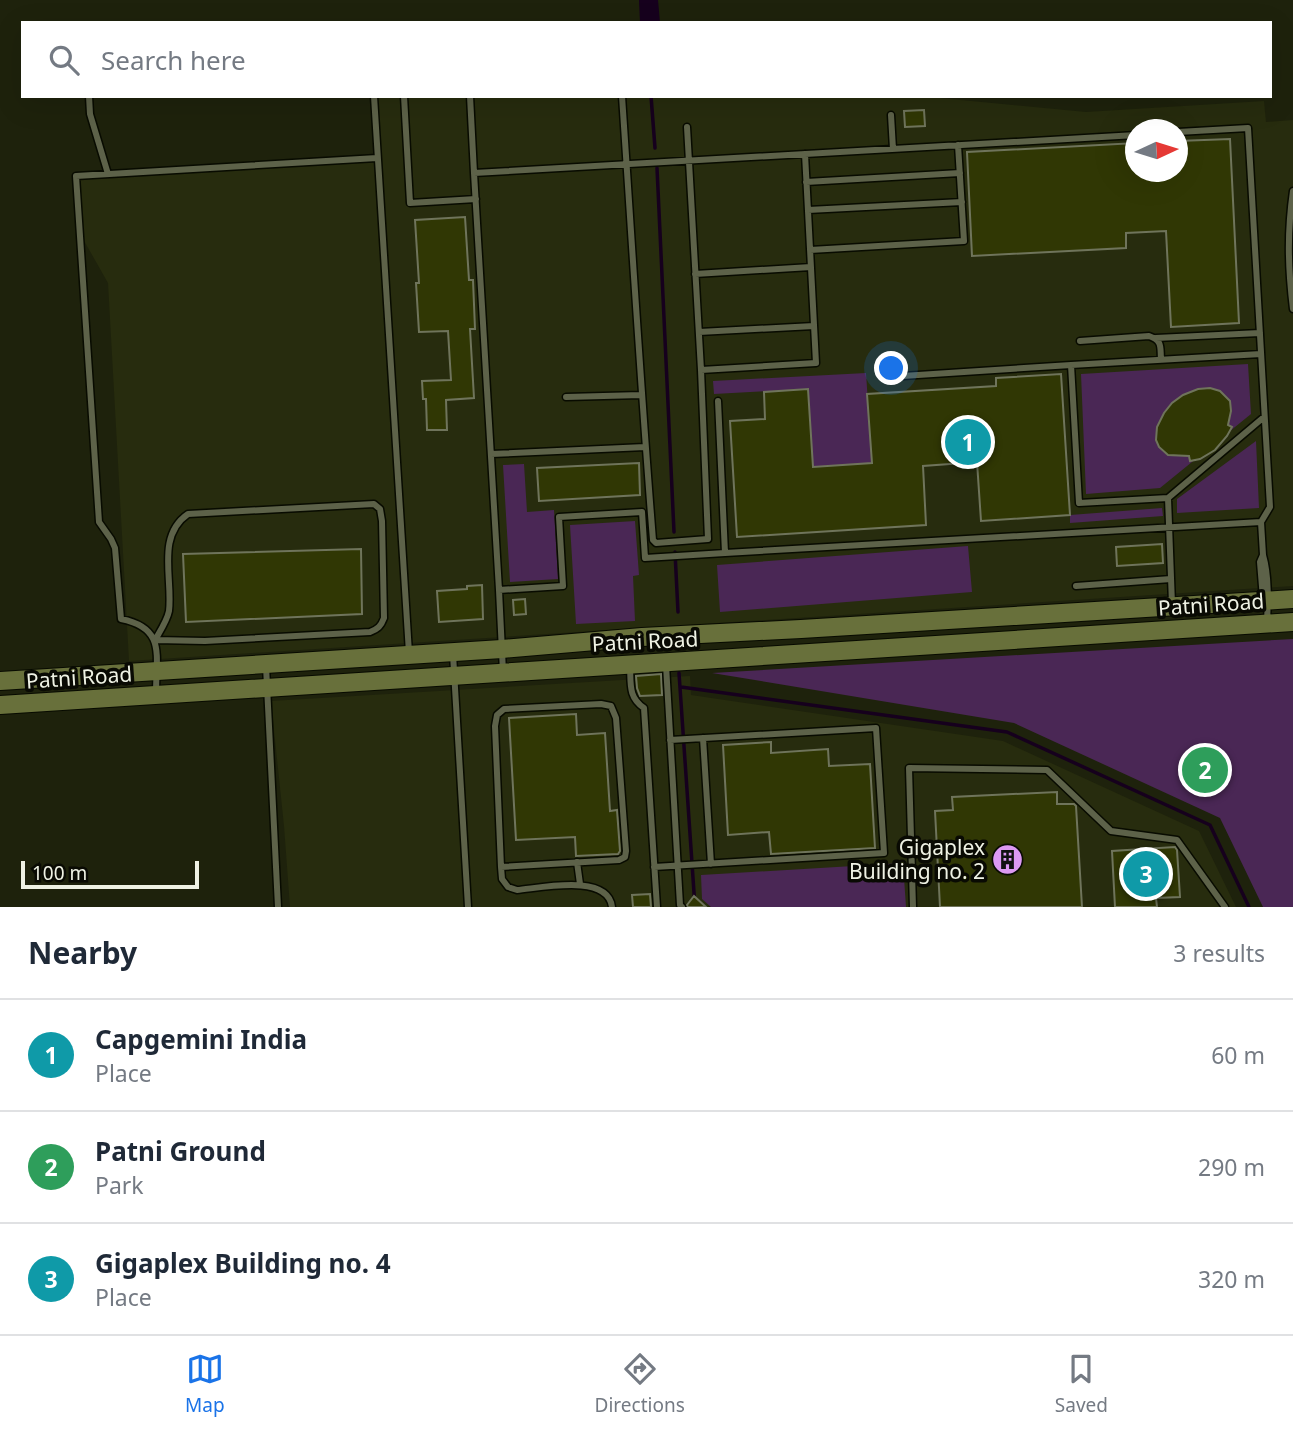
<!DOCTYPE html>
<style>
:root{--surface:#fff;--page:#f2f2f3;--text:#1f2937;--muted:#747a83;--line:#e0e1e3;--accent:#1a73e8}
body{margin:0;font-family:"Noto Sans",sans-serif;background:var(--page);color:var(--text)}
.compass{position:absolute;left:1125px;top:119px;width:63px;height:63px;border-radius:50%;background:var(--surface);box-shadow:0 7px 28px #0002;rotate:86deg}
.scale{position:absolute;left:21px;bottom:18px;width:178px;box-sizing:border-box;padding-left:7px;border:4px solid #eff2e4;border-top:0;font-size:19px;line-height:24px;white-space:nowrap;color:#eff2e4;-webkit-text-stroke:5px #090a03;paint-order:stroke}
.you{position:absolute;left:892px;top:369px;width:24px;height:24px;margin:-18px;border:5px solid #fff;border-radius:50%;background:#1a73e8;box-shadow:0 0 0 10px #1a73e833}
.badge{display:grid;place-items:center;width:46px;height:46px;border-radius:50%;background:var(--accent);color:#fff;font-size:23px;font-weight:700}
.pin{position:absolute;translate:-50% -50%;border:4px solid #fff;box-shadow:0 2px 7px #0006}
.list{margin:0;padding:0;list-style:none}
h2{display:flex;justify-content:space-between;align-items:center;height:91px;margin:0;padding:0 28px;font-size:30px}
h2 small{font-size:23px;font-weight:400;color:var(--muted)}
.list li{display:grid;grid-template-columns:46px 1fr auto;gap:21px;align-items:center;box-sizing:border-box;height:112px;padding:0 28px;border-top:2px solid var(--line)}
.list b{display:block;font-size:26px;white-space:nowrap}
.list p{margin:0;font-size:23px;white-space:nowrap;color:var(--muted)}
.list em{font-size:23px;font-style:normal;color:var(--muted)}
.icon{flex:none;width:38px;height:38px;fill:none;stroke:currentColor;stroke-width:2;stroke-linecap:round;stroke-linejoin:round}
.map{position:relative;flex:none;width:1293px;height:907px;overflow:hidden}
.search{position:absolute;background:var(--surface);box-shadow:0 7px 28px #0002;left:21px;right:21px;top:21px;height:77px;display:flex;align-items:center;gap:18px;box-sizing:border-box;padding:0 24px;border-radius:0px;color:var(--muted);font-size:26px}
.sheet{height:427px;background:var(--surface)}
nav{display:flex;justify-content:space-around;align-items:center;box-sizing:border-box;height:98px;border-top:2px solid var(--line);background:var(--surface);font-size:19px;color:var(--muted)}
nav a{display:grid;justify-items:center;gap:4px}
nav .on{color:var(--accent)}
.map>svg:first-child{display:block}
.built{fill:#272c0e;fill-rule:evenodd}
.green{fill:#4a2755}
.water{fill:#16001d}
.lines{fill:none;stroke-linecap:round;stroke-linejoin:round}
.stream{stroke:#16001d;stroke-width:3.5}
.building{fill:#303704;stroke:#6f745b;stroke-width:2}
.service-casing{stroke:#080b00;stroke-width:9}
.secondary-casing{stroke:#080b00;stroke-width:20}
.service{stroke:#5d6249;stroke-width:6}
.secondary{stroke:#68703b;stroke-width:18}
.labels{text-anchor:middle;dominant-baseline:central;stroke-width:7;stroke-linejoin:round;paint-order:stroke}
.street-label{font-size:21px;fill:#eff2e4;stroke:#090a03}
.poi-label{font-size:21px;fill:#eff2e4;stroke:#090a03;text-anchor:end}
</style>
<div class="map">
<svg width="1293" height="907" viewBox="0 0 1293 907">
<rect width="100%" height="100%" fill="#1e220c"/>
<!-- built -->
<path class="built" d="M 374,96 L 919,96 L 1086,112 L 1264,101 L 1266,122 L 1293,120 L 1293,586 L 129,661 L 108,283 L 83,239 L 76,176 L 377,158 ZM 1136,130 L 1178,130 L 1178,172 L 1136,172 Z
M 690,676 L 691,695 L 1003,741 L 1199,831 L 1236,907 L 290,907 L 284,826 L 271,701 Z"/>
<!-- green -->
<path class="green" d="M 1248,364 L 1251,414 L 1160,488 L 1086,494 L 1081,374 Z
M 866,373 L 872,463 L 813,467 L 808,389 L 714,394 L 713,381 Z
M 1256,441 L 1259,508 L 1177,513 L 1177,499 Z
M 524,464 L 527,512 L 554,510 L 558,579 L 510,582 L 503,465 Z
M 1162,508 L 1163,516 L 1070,523 L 1070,515 Z
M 635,521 L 639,575 L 633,576 L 635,621 L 576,624 L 570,525 Z
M 968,546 L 972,592 L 720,612 L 717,565 Z
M 1293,639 L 1293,907 L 1263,907 L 1220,818 L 1014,723 L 712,673 Z
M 903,863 L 906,907 L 711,907 L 702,899 L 701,875 Z"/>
<!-- water -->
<path class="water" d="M 639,0 L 658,0 L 660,23 L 640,23 Z"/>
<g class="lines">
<!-- stream -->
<path class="stream" d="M 651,96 L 655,148
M 657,168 L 674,532
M 675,552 L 678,612
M 679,673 L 695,907
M 681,687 L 1007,732 L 1210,825 L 1249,907"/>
</g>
<!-- building -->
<path class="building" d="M 924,110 L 925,126 L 905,127 L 904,111 Z
M 1230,139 L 1239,323 L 1171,327 L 1166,231 L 1126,233 L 1126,248 L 972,256 L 967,152 L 1136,143 L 1136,172 L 1178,172 L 1178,141 Z
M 465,217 L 469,280 L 473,280 L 475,329 L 470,329 L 474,398 L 446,400 L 447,430 L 427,430 L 426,399 L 423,399 L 422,381 L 451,380 L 448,331 L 419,332 L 416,283 L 419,283 L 415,220 Z
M 1061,374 L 1070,515 L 981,521 L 977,462 L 923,466 L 926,525 L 737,537 L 730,421 L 765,419 L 764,392 L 808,389 L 813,467 L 872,463 L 867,394 L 996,386 L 996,378 Z
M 1210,388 L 1220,391 L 1230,401 L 1231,411 L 1228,425 L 1232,427 L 1227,436 L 1215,450 L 1200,459 L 1190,461 L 1189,456 L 1168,455 L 1159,447 L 1156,440 L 1157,427 L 1164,413 L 1172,403 L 1183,395 L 1198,389 Z
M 639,463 L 640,495 L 539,501 L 537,468 Z
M 1162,544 L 1163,563 L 1117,566 L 1116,547 Z
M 361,549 L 362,614 L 186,622 L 183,554 Z
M 482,585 L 483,619 L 439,622 L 437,591 L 467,589 L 467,586 Z
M 525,599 L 526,614 L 514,615 L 513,600 Z
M 661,674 L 662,695 L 640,696 L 637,688 L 636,676 Z
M 576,714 L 577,735 L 605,733 L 610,811 L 617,810 L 620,851 L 618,854 L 576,856 L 575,837 L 516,840 L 509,718 Z
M 771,742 L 771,753 L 828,749 L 829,766 L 870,764 L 875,848 L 771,854 L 769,832 L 728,835 L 723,745 Z
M 1057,792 L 1057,804 L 1074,804 L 1076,806 L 1082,907 L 940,907 L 935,811 L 953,810 L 952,797 Z
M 1175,847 L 1177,850 L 1180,897 L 1156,898 L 1157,907 L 1115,907 L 1112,851 Z
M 650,894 L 651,907 L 633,907 L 632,895 Z
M 694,896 L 706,907 L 688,907 L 687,905 Z"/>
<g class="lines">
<defs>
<path id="service" d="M 89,96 L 90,114 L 108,174
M 374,96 L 409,653
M 404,96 L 410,203 L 476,199
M 470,96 L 474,173
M 622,96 C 632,244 641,392 653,540 L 656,543 L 708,539 L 701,370
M 891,115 L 893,149
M 687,127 L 701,370 L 816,363 L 805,154
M 1178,132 L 1248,128 L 1270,507 L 1261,522 L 1263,555
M 806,182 L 960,173
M 1293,191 C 1287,233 1288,268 1293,309
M 808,210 L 962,202
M 810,250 L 964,241 L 958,145
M 695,274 L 811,267
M 699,332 L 814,326
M 1156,338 L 1260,333
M 1080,341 L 1149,336 C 1163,341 1160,347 1161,359
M 1071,365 L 1261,354
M 887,377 L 1071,365 L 1079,503 L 1168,498
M 566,397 L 641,395
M 718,401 L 725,553 L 1261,522
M 491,454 L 645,447
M 374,504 L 380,509 L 382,521 L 384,618 C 381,626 378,629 370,632 L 205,641 L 155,640 C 160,631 167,621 169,611 C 173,579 156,536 188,514 Z
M 1076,586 L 1171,579
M 499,590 L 474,173 L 1136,135
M 1263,599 L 1260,562 L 1263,555 C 1269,576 1268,601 1267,622
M 1172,604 L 1168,498 L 1264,417
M 453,654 L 468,907
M 666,665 L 680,905 L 682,907
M 266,666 L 278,907
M 630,666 C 631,684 628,697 644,708 L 657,907
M 503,672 L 499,590 L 563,586 L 559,517 L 642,512 L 645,558 L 725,553
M 156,693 C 156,655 166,628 121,619 L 115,548 L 111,539 L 99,522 L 76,176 L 377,158
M 703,738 L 711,864
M 577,862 L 580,884
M 501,867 L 619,860 L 625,857 L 626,851 L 616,718 L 611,706 L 601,704 L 504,709 L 497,715 L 495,726 L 501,867 L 502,879 L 508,887 L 517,890 C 541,888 608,873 612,907
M 654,867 L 884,853 L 876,728 L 670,740
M 913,907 L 909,768 L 1047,770 L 1111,831 L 1177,840 L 1225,907"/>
<path id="secondary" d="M 0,681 L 502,649 L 642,637 L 801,629 L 1293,599
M 0,705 L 1293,622"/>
</defs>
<!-- service casing -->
<use href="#service" class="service-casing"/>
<!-- secondary casing -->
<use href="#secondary" class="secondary-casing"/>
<!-- service -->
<use href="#service" class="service"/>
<!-- secondary -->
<use href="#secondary" class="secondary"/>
</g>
<!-- icons -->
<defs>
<symbol id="building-disc" viewBox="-11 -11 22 22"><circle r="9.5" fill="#dd99f3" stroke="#090a03"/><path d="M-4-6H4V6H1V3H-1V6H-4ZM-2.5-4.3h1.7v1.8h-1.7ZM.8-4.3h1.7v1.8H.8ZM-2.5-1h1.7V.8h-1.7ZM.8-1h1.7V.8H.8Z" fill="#111"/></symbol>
</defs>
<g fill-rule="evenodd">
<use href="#building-disc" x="990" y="842" width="35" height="35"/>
</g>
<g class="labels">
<!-- street labels -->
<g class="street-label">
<text transform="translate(1211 604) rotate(-4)">Patni Road</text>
<text transform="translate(645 641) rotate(-3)">Patni Road</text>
<text transform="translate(79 677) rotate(-4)">Patni Road</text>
</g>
<!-- poi labels -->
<g class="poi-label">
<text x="985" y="847">Gigaplex<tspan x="985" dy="24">Building no. 2</tspan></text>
</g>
</g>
</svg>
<svg class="compass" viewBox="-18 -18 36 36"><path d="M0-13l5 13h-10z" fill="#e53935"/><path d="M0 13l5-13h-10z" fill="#747a83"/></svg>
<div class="scale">100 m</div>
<div class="you"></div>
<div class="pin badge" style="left:968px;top:442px;background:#0f9aa8">1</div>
<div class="pin badge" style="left:1205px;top:770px;background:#2e9e5b">2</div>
<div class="pin badge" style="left:1146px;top:874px;background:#0f9aa8">3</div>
<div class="search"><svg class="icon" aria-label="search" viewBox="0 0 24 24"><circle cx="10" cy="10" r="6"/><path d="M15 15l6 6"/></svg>Search here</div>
</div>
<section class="sheet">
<h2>Nearby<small>3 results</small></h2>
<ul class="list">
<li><span class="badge" style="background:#0f9aa8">1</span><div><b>Capgemini India</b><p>Place</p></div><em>60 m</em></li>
<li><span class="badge" style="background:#2e9e5b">2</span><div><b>Patni Ground</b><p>Park</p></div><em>290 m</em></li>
<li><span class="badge" style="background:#0f9aa8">3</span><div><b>Gigaplex Building no. 4</b><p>Place</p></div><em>320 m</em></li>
</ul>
</section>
<nav>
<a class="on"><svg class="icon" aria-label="map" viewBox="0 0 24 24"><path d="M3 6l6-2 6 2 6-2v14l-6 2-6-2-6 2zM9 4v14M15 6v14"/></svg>Map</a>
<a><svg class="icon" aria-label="directions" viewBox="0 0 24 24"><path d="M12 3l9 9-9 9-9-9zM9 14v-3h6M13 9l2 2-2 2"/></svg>Directions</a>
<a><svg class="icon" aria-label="saved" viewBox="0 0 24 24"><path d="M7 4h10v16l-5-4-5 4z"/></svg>Saved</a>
</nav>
